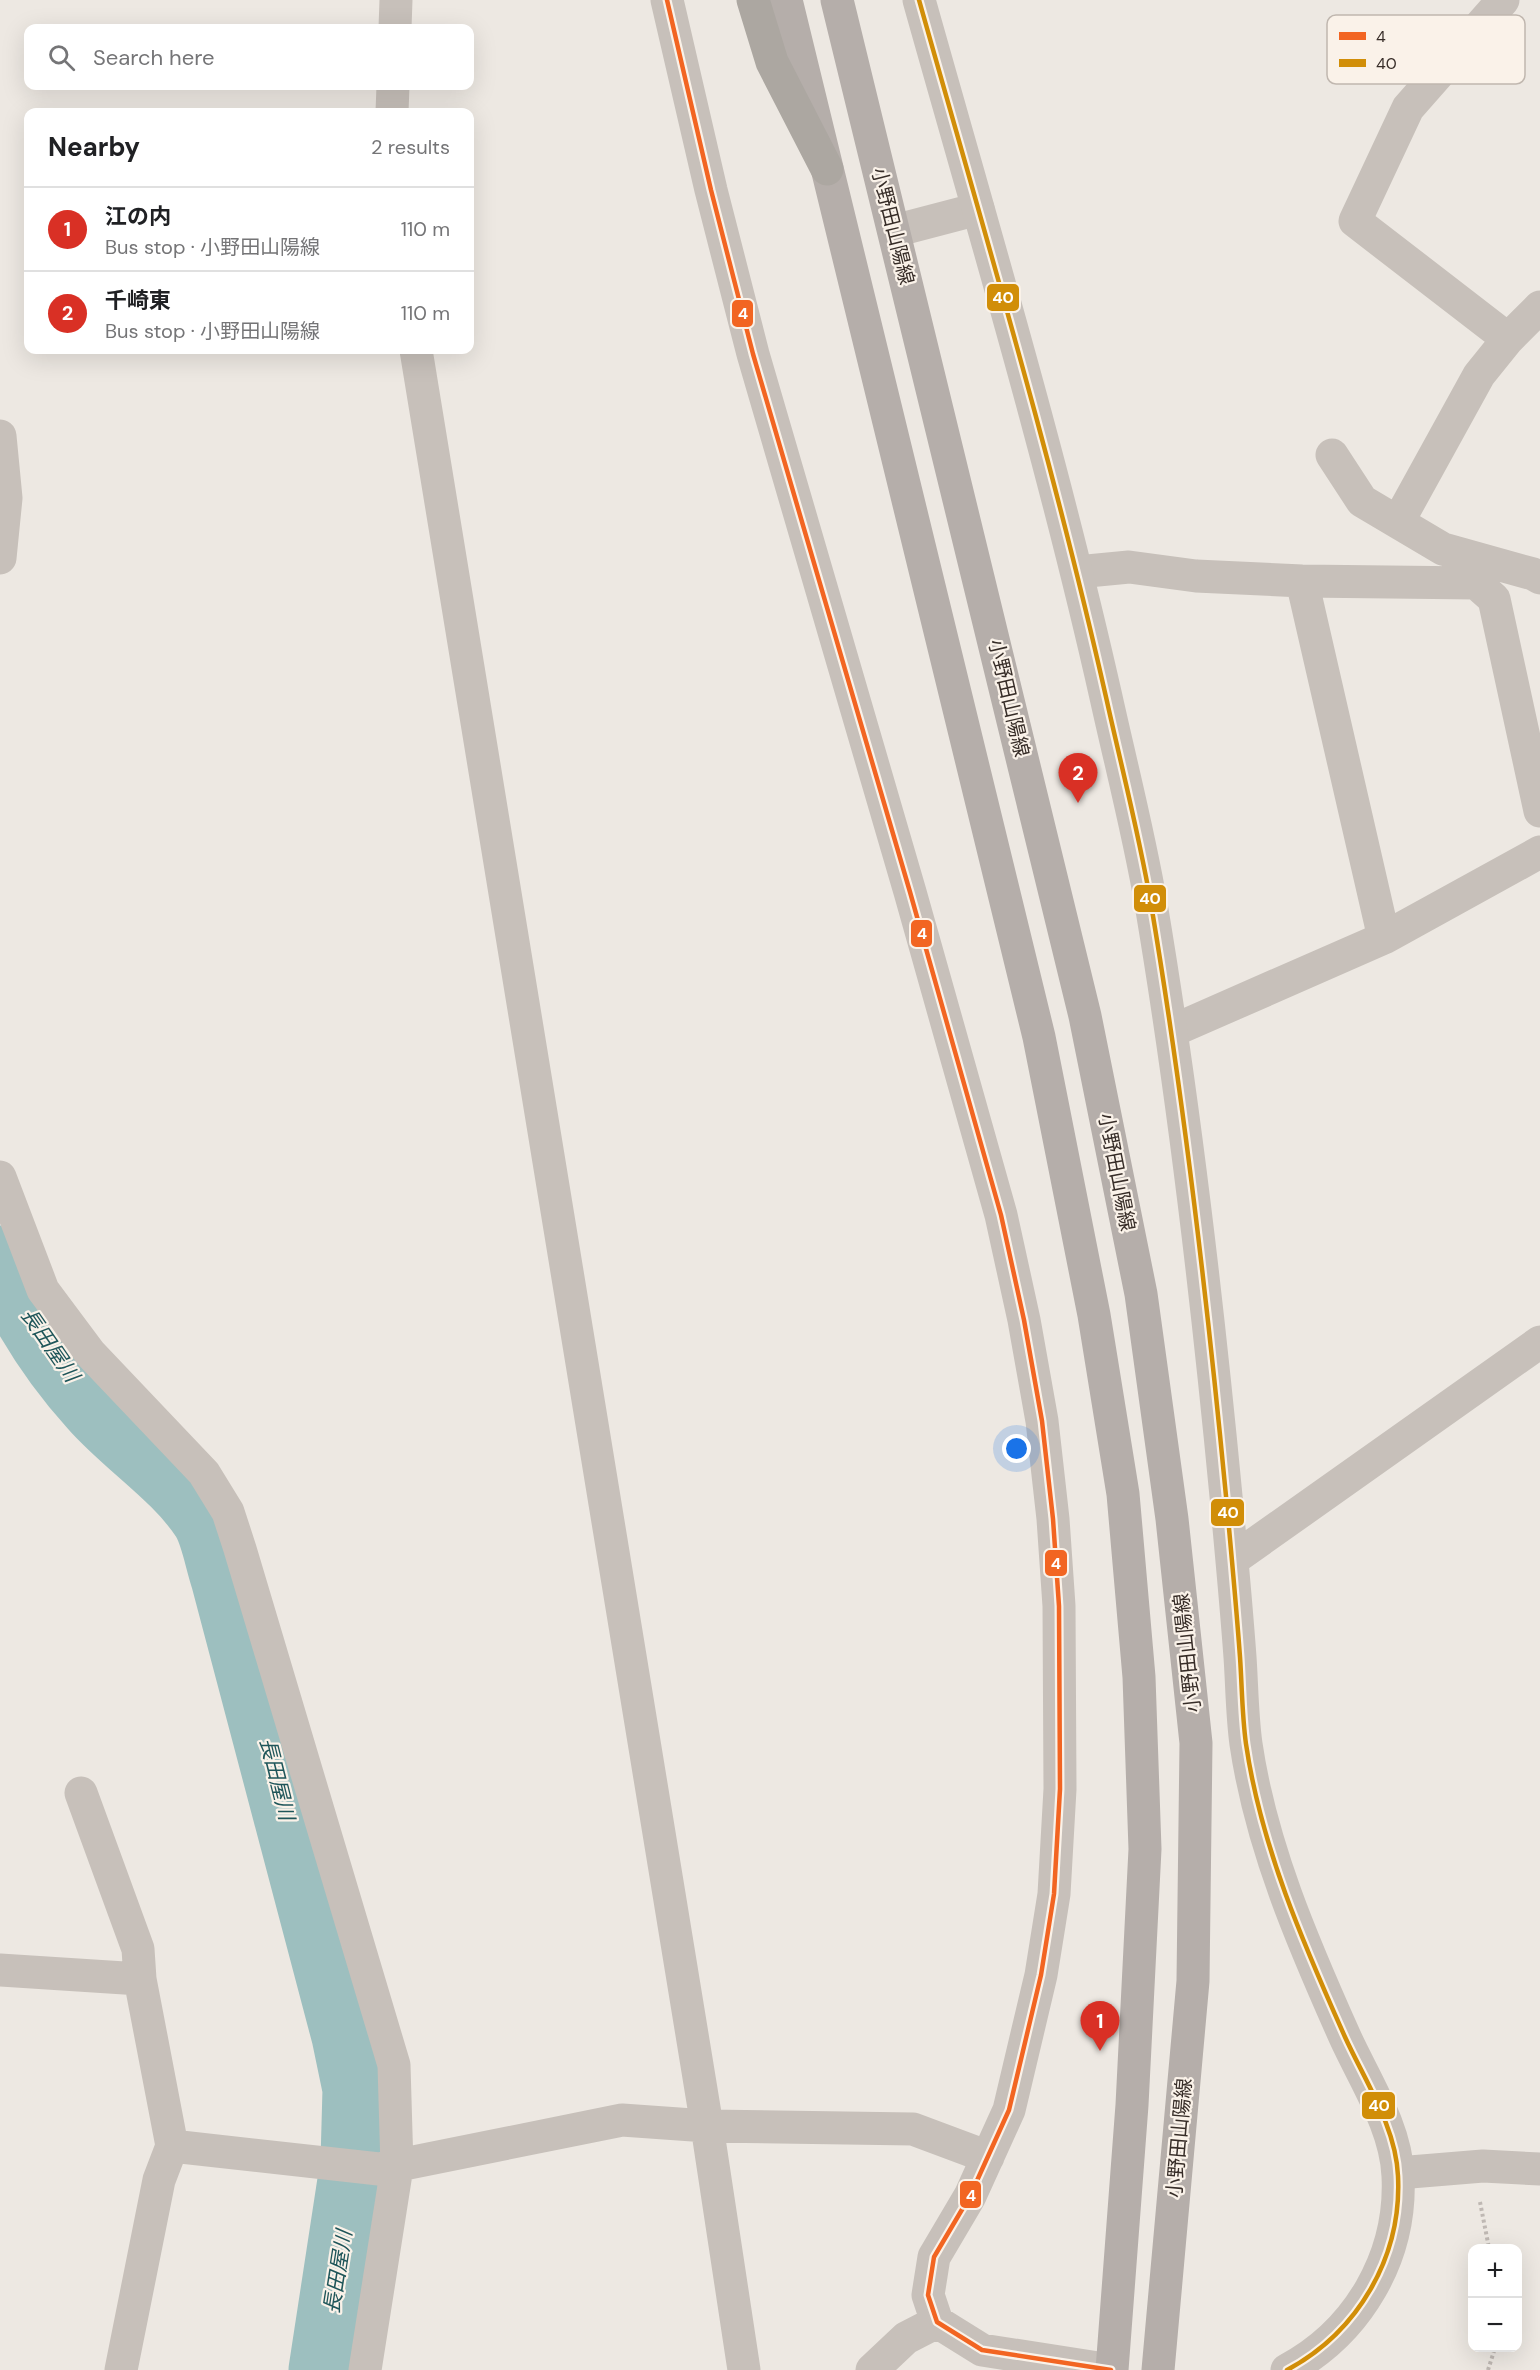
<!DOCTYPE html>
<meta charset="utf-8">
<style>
:root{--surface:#fff;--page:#f6f6f6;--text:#202124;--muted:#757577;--line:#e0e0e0;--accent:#d93025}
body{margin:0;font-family:"DM Sans","Noto Sans JP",sans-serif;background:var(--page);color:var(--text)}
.controls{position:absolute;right:18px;bottom:18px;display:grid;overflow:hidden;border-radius:12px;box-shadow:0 6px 24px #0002}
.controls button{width:54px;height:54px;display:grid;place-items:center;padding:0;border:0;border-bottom:2px solid var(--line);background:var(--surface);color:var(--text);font:30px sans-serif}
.you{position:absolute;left:1017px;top:1449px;width:21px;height:21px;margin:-15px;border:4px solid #fff;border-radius:50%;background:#1a73e8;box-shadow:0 0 0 9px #1a73e833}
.badge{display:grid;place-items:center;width:39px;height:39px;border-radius:50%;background:var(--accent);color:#fff;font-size:20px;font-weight:700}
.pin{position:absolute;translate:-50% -50px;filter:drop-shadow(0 2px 3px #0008)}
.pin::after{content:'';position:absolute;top:32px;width:21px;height:18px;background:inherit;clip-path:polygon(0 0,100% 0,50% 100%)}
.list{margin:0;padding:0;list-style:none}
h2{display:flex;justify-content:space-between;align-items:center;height:78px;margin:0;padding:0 24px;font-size:26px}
h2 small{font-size:20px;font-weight:400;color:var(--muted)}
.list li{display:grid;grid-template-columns:39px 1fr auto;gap:18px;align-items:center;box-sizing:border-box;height:84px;padding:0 24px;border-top:2px solid var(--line)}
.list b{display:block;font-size:22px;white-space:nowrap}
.list p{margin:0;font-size:20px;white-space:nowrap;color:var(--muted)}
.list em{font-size:20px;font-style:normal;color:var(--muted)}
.icon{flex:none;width:33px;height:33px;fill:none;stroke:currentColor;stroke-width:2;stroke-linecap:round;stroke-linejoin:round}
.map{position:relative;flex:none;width:1540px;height:2370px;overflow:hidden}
.search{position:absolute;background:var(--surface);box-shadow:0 6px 24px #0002;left:24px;top:24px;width:450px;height:66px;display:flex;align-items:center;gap:15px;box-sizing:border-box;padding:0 21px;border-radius:12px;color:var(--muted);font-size:22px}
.panel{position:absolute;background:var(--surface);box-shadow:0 6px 24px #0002;left:24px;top:108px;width:450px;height:246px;border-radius:12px}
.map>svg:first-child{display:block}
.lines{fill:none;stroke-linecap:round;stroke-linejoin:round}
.river{stroke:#9dbfbf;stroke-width:69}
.path{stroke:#bfb8b3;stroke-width:4;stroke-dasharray:3 3;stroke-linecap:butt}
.minor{stroke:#c7c0ba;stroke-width:33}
.tertiary{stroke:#c7c0ba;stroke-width:33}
.primary{stroke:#b5aeaa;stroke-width:33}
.motorway{stroke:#aca7a1;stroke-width:33}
.bus-1-casing{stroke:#faf2e9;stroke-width:9}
.bus-2-casing{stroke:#faf2e9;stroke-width:9}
.bus-1{stroke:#f26522;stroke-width:4.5}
.bus-2{stroke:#d18e08;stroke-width:4.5}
.labels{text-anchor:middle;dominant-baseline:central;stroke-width:4.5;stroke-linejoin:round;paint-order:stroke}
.street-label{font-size:20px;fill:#372d28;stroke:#faf2e9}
.water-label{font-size:21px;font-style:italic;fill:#1e5559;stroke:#faf2e9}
.key{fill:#faf2e9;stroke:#c0b7af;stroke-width:1.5}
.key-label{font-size:16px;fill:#372d28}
.line-badge{stroke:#faf2e9;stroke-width:2}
.badge-label{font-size:16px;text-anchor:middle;font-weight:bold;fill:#fff}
</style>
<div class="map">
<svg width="1540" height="2370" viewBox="0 0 1540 2370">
<rect width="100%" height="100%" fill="#ede8e2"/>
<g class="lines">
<!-- river -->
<path class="river" d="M 0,1260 C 23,1313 54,1362 93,1405 C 126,1443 177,1475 205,1518 C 215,1534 219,1560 225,1578 L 346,2036 L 357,2089 L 355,2161 L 323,2370"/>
<!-- path -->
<path class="path" d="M 1480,2202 L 1489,2248
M 1488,2370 L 1495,2348"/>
<!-- minor -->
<path class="minor" d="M 667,0 L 711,190 L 753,354 L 910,892 L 1001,1215 L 1024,1320 L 1042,1421 L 1053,1519 L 1059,1606 L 1060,1789 L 1054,1894 L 1041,1975 L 1009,2110 L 970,2196 L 934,2257 L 928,2295 L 937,2322 L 982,2350 L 1111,2370
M 1503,0 L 1408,108 L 1355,221 L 1508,339
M 395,28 L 396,0
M 392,112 L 393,86
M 894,231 L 978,209
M 416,350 L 707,2126 L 744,2370
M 0,436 L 6,498 L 0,558
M 1332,455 L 1362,501 L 1443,549 L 1533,574 L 1540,578
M 1398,522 L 1479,375 L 1508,339 L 1540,307
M 1077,572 L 1129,567 L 1196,576 L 1302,581 L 1476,583 L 1494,599 L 1540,811
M 1302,581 L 1384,938
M 1172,1031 L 1384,938 L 1540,852
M 0,1177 L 43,1290 L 90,1353 L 204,1473 L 228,1512 L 240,1549 L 394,2065 L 397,2167 L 365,2370
M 81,1793 L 138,1949 L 140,1979
M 0,1970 L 140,1979 L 172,2146 L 379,2169 L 622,2120 L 707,2126 L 913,2129 L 988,2157
M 121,2370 L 159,2180 L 172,2146
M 872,2370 L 906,2338 L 937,2322"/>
<!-- tertiary -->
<path class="tertiary" d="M 919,0 C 984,231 1053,462 1106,697 C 1121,765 1139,834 1151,904 C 1184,1100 1207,1297 1226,1496 C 1231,1549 1236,1603 1240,1657 C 1242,1686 1242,1715 1246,1744 C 1261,1846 1303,1943 1345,2037 C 1365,2081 1396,2127 1398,2176 C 1402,2257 1358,2332 1287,2370
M 1232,1560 L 1540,1342
M 1398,2173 L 1483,2166 L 1540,2169"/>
<!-- primary -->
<path class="primary" d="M 786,0 L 1039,1037 L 1094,1315 L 1123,1494 L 1139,1677 L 1145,1849 L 1132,2105 L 1112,2370
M 837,0 L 1085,1016 L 1141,1294 L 1172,1519 L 1196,1743 L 1193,1981 L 1158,2370"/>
<!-- motorway -->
<path class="motorway" d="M 753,0 L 772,62 L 827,169"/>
<defs>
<path id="bus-1" d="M 667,0 L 711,190 L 753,354 L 910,892 L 1001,1215 L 1024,1320 L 1042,1421 L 1053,1519 L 1059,1606 L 1060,1789 L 1054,1894 L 1041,1975 L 1009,2110 L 970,2196 L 934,2257 L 928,2295 L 937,2322 L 982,2350 L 1111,2370"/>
<path id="bus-2" d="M 919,0 C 984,231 1053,462 1106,697 C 1121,765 1139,834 1151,904 C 1184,1100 1207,1297 1226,1496 C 1231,1549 1236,1603 1240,1657 C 1242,1686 1242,1715 1246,1744 C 1261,1846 1303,1943 1345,2037 C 1365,2081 1396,2127 1398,2176 C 1402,2257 1358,2332 1287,2370"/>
</defs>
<!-- bus-1 casing -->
<use href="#bus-1" class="bus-1-casing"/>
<!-- bus-2 casing -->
<use href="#bus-2" class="bus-2-casing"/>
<!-- bus-1 -->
<use href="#bus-1" class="bus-1"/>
<!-- bus-2 -->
<use href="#bus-2" class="bus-2"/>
</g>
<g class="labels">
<!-- street labels -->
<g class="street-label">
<text transform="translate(893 226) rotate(76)">小野田山陽線</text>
<text transform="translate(1009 698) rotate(77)">小野田山陽線</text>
<text transform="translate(1117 1172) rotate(79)">小野田山陽線</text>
<text transform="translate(1187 1653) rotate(-96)">小野田山陽線</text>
<text transform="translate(1179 2138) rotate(-85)">小野田山陽線</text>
</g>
<!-- water labels -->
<g class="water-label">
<text transform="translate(50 1345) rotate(55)">長田屋川</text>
<text transform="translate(277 1779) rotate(76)">長田屋川</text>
<text transform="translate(338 2272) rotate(-81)">長田屋川</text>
</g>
</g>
<!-- legend -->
<rect x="1327" y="15" width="198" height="69" rx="9" class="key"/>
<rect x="1339" y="32" width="27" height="8" fill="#f26522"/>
<rect x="1339" y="59" width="27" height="8" fill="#d18e08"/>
<g class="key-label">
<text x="1376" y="42">4</text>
<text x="1376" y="69">40</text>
</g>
<g class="line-badge">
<rect x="986" y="283" width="34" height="29" rx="6" fill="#d18e08"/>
<rect x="731" y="299" width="23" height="29" rx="6" fill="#f26522"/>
<rect x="1133" y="884" width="34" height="29" rx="6" fill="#d18e08"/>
<rect x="910" y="919" width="23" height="29" rx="6" fill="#f26522"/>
<rect x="1210" y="1498" width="35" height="29" rx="6" fill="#d18e08"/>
<rect x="1044" y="1549" width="24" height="28" rx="6" fill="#f26522"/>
<rect x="1361" y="2091" width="35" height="29" rx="6" fill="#d18e08"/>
<rect x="959" y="2180" width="23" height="29" rx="6" fill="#f26522"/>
</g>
<g class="badge-label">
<text x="1003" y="303">40</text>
<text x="743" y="319">4</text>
<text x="1150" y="904">40</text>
<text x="922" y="939">4</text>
<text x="1228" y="1518">40</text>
<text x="1056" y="1569">4</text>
<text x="1379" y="2111">40</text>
<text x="971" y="2201">4</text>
</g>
</svg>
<div class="controls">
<button>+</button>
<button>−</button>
</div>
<div class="you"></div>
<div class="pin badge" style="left:1100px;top:2051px">1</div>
<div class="pin badge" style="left:1078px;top:803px">2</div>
<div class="search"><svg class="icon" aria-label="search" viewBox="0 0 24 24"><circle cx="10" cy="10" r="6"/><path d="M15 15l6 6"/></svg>Search here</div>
<section class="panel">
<h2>Nearby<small>2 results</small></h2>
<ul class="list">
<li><span class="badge">1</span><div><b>江の内</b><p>Bus stop · 小野田山陽線</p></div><em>110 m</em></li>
<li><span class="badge">2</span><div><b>千崎東</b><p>Bus stop · 小野田山陽線</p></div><em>110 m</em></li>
</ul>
</section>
</div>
